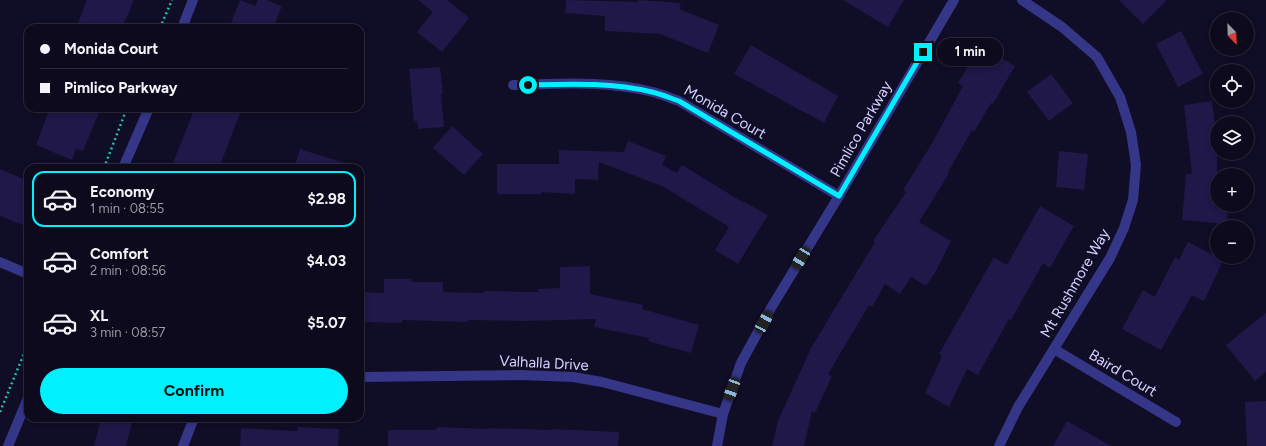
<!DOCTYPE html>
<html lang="en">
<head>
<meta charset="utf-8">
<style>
	:root { --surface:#0c0a1c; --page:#1a1829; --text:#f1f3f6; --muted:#9a9aa3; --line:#2c2b3b; --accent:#00f0fd }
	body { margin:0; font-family:Figtree,sans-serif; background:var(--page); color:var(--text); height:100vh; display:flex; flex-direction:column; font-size:15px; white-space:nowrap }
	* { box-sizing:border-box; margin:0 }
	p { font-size:13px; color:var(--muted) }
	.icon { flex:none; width:22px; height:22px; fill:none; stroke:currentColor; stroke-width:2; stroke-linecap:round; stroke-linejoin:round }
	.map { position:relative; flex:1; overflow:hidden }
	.panel { position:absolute; left:24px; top:164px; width:340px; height:258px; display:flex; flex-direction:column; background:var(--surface); border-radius:12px; box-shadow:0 2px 6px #0003,0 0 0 1px var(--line) }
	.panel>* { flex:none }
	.guide { position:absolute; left:24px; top:24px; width:340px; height:88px; border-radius:12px; box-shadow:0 2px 6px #0003,0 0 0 1px var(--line); display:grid; align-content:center; height:88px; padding:0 16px; background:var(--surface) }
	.needle { width:26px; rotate:157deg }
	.buttons { position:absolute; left:1210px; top:12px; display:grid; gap:8px }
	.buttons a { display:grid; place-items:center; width:44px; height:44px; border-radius:50%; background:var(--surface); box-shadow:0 2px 6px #0003,0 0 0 1px var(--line); font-size:20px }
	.end { position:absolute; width:18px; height:18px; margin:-9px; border:5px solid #00f0fd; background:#111; box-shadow:0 0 0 2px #111 }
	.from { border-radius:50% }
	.bubble { position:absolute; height:28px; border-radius:14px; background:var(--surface); box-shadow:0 2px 6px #0003,0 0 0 1px var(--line); font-size:13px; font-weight:700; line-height:28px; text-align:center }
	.car { position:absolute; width:12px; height:24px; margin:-12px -6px; border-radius:5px; box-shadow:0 0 3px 1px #0007; background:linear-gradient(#222 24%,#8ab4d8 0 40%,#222 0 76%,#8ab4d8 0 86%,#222 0) }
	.guide b { display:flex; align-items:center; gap:14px; height:38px; font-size:15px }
	.guide b+b { border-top:1px solid var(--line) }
	.guide i { width:10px; height:10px; background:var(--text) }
	ul { padding:7px 0 0; list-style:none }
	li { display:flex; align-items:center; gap:12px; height:56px; margin:0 8px 6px; padding:0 8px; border:2px solid transparent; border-radius:12px }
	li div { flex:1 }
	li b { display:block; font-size:15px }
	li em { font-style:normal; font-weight:700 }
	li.active { border-color:var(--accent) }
	li>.icon { width:36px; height:36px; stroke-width:1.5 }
	.primary-button { display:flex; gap:8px; margin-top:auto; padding:8px 16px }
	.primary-button a { flex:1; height:46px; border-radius:24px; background:var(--accent); color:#111; font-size:16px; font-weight:700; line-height:46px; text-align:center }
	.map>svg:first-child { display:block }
</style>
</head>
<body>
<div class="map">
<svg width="1266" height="446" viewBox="0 0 1266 446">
	<rect width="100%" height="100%" fill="#100d26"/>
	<g fill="#1f1848">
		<polygon points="87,0 134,0 122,28 76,28"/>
		<polygon points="240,0 255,6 258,0 267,0 282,6 273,28 229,28"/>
		<polygon points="418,0 447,0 469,18 442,52 417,32 433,12"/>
		<polygon points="566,0 638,2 639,0 681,3 679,9 719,25 708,53 660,34 605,31 605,16 565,13"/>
		<polygon points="843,0 904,0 888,27"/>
		<polygon points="1119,0 1167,0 1143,24"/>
		<polygon points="1181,31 1203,74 1178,87 1156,44"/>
		<polygon points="751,45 838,96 824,123 734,74"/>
		<polygon points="980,46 1015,66 993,104 991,103 974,132 972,130 948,172 949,173 919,222 951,241 936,271 926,286 911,277 900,294 885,284 872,307 869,305 828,374 832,376 815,413 812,411 804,446 772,446 778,421 811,348 875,242 873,241 906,192 903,190 931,145 963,86 958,83"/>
		<polygon points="440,67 443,93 441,93 444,127 418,129 417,121 414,121 409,69"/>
		<polygon points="1051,74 1073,103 1049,121 1027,92"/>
		<polygon points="1212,101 1217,140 1217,205 1228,205 1227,224 1182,220 1186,174 1192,174 1184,105"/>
		<polygon points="50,108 101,108 83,151 76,149 72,160 36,145"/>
		<polygon points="195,108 242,108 219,168 171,168"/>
		<polygon points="452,126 483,154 464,175 433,148"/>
		<polygon points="628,141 666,156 662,165 677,173 682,165 744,203 744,202 768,215 738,264 715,250 729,227 664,187 599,162 598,180 575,179 575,194 541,192 541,194 497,194 497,164 559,164 559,150 624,152"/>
		<polygon points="300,149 348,164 348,168 294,168"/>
		<polygon points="1059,151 1088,154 1084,190 1056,187"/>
		<polygon points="0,169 28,181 28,227 0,216"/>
		<polygon points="1040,206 1074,226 1050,268 1043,263 1011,320 1009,319 978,375 967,369 949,407 925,393 942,356 939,354 994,257 1007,265"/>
		<polygon points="1188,242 1221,259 1221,265 1204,301 1192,295 1161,350 1122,329 1143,290 1155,297 1175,257 1179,260"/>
		<polygon points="590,266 590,294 643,305 642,309 699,325 691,353 648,341 649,338 594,327 596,319 526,321 468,320 468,322 402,320 402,323 362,322 362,292 384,293 384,279 411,279 412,282 443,282 443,292 484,293 484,291 538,292 538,289 560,288 560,267"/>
		<polygon points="1266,313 1266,372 1255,381 1226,345"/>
		<polygon points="1266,401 1266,446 1247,446 1245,402"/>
		<polygon points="101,418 133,418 126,446 94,446"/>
		<polygon points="1067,421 1111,446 1053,446"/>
		<polygon points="298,427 339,429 338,446 240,446 241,428 297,431"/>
		<polygon points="437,427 489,429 489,428 552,430 552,429 619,432 618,446 388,446 388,430 436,430"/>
	</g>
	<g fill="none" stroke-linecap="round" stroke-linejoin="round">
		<g stroke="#26bfae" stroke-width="2.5" stroke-dasharray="2 3" stroke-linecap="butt">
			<polyline points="160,28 172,0"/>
			<polyline points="104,168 127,108"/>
			<polyline points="0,412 28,344"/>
		</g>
		<g stroke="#353688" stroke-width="10">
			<polyline points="182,28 193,0"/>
			<path d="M513 85C559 84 607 80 653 92 661 94 670 98 679 101L839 196"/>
			<polyline points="123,168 149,108"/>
			<polyline points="0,262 28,274"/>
			<polyline points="1054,349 1176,422"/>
			<polyline points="360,377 521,375 573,377 602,382 723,414"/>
			<polyline points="8,446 28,398"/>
			<polyline points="183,446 194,418"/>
			<polyline points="717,446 723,414 741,363 771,308 839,196 954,0"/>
			<polyline points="999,446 1018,407 1110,258 1124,228 1133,200 1136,165 1131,132 1120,97 1097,57 1062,27 1022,0"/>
		</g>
	</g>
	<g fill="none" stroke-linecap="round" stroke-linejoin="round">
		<path stroke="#00f0fd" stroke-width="5" d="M528 85C569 84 611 82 652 92 661 94 670 98 679 101L839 196 923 52"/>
	</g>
	<g text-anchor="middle" stroke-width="4" stroke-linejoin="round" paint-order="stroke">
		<g font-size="15" fill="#d5d2ff" stroke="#100d26">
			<text transform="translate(725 112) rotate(30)" y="5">Monida Court</text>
			<text transform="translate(861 129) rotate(-60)" y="5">Pimlico Parkway</text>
			<text transform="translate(1075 283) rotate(-60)" y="5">Mt Rushmore Way</text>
			<text transform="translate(544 363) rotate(3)" y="5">Valhalla Drive</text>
			<text transform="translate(1123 373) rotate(31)" y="5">Baird Court</text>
		</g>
	</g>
</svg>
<div class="buttons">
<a><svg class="needle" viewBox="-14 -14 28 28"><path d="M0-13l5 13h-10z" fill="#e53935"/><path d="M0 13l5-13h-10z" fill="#9a9aa3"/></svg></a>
<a><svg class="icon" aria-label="locate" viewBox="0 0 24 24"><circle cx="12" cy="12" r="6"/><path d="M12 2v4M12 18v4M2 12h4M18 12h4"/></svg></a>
<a><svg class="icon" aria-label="layers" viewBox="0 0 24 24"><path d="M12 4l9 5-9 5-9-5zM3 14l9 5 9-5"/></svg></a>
<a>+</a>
<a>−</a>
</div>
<i class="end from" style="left:528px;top:85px"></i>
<i class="end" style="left:923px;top:52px"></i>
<div class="bubble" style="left:937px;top:38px;width:66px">1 min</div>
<i class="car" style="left:801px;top:258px;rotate:211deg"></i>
<i class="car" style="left:764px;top:322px;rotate:29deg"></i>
<i class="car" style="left:732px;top:389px;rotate:200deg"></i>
<div class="guide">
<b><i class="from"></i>Monida Court</b>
<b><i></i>Pimlico Parkway</b>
</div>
<section class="panel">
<ul>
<li class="active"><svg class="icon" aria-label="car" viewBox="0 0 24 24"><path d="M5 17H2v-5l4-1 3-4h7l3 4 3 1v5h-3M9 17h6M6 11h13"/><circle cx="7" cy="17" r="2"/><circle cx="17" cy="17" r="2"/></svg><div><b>Economy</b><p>1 min · 08:55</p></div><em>$2.98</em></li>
<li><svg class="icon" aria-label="car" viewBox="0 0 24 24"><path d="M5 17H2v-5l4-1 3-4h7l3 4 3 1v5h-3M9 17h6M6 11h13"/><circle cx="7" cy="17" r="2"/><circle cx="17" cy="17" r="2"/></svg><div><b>Comfort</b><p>2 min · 08:56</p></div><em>$4.03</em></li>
<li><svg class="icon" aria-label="car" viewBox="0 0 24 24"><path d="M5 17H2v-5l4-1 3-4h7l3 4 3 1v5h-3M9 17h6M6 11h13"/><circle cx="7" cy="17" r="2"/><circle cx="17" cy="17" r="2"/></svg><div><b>XL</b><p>3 min · 08:57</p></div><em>$5.07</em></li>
</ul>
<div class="primary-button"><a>Confirm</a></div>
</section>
</div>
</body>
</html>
